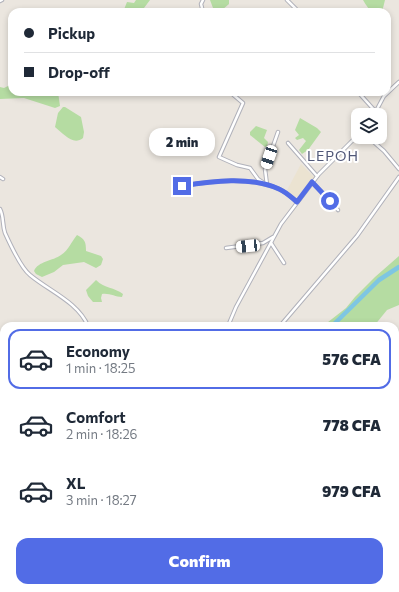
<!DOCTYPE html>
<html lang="en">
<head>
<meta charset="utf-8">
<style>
	:root { --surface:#fff; --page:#f6f6f7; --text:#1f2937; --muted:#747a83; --line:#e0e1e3; --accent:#526ce6 }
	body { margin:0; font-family:Commissioner,sans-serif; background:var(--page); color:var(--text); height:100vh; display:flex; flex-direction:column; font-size:15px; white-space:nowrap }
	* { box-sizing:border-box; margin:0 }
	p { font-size:13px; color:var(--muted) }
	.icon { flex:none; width:22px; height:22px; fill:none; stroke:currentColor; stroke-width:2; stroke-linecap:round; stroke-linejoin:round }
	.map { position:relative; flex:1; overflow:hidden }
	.details { position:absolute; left:0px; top:322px; width:399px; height:270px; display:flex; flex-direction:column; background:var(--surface); border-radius:12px 12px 0 0; box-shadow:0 2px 6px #0003 }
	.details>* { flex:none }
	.guide { position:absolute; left:8px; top:8px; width:383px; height:88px; border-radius:12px; box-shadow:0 2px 6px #0003; display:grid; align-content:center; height:88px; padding:0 16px; background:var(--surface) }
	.fabs { position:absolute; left:351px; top:108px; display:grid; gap:8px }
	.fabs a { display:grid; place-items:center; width:36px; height:36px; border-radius:8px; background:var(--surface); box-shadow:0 2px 6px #0003; font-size:20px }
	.end { position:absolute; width:18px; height:18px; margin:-9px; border:5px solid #526ce6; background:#fff; box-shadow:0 0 0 2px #fff }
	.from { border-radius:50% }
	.bubble { position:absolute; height:28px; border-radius:12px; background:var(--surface); box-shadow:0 2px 6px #0003; font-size:13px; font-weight:800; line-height:28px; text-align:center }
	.car { position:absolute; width:12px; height:24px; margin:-12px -6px; border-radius:5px; box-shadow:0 0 3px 1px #0007; background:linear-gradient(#fff 24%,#345 0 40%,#fff 0 76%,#345 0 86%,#fff 0) }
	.guide b { display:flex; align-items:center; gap:14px; height:38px; font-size:15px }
	.guide b+b { border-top:1px solid var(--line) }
	.guide i { width:10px; height:10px; background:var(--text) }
	ul { padding:7px 0 0; list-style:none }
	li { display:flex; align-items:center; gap:12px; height:60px; margin:0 8px 6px; padding:0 8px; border:2px solid transparent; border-radius:12px }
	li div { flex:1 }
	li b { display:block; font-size:15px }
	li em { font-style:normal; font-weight:800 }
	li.current { border-color:var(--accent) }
	li>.icon { width:36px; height:36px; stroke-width:1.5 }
	.action { display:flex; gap:8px; margin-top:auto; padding:8px 16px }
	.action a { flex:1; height:46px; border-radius:12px; background:var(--accent); color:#fff; font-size:16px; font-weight:800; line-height:46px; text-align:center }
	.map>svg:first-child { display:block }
</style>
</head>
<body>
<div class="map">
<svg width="399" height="592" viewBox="0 0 399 592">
	<rect width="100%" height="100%" fill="#ebe6df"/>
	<polygon fill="#ebe3d1" points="301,164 315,178 300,200 286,192"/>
	<g fill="#b5dca2">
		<polygon points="136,0 150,0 141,12 123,12 127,2 134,3"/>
		<polygon points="210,0 229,0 229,4 222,10 213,8"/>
		<path d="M363 0H385L382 12C370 12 369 10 363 0Z"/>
		<polygon points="12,84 12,92 58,92 60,106 55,108 24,98 0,99 0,87 4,88"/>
		<path d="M63 107H65L81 117 84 132 83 138C73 146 64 134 55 127L58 113Z"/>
		<polygon points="300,118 317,128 321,132 308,150 302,154 299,150 306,141 303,138 297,140 295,138 299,135 295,130"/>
		<polygon points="256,126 267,130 264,138 268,142 267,146 265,147 250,135 250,132"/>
		<path d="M77 235C85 239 86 242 86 251L101 256 103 259 101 265 96 268 84 262 63 265 54 272 42 277 36 274 34 271C38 261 53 261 61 255 69 250 71 242 77 235Z"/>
		<polygon points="399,256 399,305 387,310 374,326 323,326 346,308 355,297 375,277"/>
		<path d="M96 280C105 289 114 287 123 294L122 297C115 297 110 293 102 294L101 298 102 302H93L88 296 86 290Z"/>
		<polygon points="0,359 4,360 4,588 88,588 89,592 0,592"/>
	</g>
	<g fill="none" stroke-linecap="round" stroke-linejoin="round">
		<polyline stroke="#7ec6e2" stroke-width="1" points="0,414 4,420"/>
		<g stroke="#7ec6e2" stroke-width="4.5">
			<polyline points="332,326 379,280 399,267"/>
			<polyline points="197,592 197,588"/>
		</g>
		<defs>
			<g id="minor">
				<polyline points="203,0 201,4 203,12"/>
				<polyline points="287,0 299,12"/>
				<polyline points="0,1 2,0"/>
				<polyline points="230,92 243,103 219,157 237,165 250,168 258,179 267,185 265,169 278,132"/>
				<polyline points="358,92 376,112"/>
				<polyline points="374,115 384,96 399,82"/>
				<polyline points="368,137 384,151 399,169"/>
				<polyline points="288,143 317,176"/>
				<polyline points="0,177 3,179"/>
				<polyline points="312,182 338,210"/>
				<path d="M182 186C212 181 250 176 279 189 286 192 291 197 297 202"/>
				<path d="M0 209C4 217 2 224 5 233 10 244 21 268 30 275 49 291 78 302 88 326"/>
				<polyline points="271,243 284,263"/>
				<polyline points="226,248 263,243 273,237"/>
				<polyline points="228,326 236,307 281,224 319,174 358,135"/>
				<polyline points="280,326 357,236 399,177"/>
				<polyline points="395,351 399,348"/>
				<polyline points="398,418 399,417"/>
				<polyline points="395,472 399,467"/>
				<polyline points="237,588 237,592"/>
				<polyline points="61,592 61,588"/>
				<polyline points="114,592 116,588"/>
				<polyline points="282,592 284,588"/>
				<polyline points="395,592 399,590"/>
			</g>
		</defs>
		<use href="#minor" stroke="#b0b1ba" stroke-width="4.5"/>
		<use href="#minor" stroke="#fff" stroke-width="2.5"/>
	</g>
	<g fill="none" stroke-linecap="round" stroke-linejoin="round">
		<path stroke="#526ce6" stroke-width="5" d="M182 186C212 181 251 176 279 189 286 192 291 197 297 202L312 182 330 201"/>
	</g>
	<g text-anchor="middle" stroke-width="4" stroke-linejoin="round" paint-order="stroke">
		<g font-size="14" letter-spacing="1" fill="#505777" stroke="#fff">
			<text x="333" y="161">LEPOH</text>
		</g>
	</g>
</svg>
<div class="fabs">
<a><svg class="icon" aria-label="layers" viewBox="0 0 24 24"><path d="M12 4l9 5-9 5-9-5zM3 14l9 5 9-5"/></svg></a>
</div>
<i class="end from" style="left:330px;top:201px"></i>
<i class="end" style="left:182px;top:186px"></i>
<div class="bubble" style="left:149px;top:128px;width:66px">2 min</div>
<i class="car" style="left:269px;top:157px;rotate:199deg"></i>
<i class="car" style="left:248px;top:246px;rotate:264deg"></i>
<div class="guide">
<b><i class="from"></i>Pickup</b>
<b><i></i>Drop-off</b>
</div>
<section class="details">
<ul>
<li class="current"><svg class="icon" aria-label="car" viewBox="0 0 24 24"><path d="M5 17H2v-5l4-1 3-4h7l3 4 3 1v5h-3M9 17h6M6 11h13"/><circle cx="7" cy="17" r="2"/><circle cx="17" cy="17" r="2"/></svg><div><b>Economy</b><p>1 min · 18:25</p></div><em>576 CFA</em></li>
<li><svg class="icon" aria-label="car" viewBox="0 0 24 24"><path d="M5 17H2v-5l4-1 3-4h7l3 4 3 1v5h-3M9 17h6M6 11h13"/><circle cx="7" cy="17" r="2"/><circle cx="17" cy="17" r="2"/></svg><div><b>Comfort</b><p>2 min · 18:26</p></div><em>778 CFA</em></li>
<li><svg class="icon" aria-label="car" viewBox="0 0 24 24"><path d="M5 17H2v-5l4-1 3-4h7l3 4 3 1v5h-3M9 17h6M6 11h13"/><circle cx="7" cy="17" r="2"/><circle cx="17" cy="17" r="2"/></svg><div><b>XL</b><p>3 min · 18:27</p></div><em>979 CFA</em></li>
</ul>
<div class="action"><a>Confirm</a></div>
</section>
</div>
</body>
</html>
